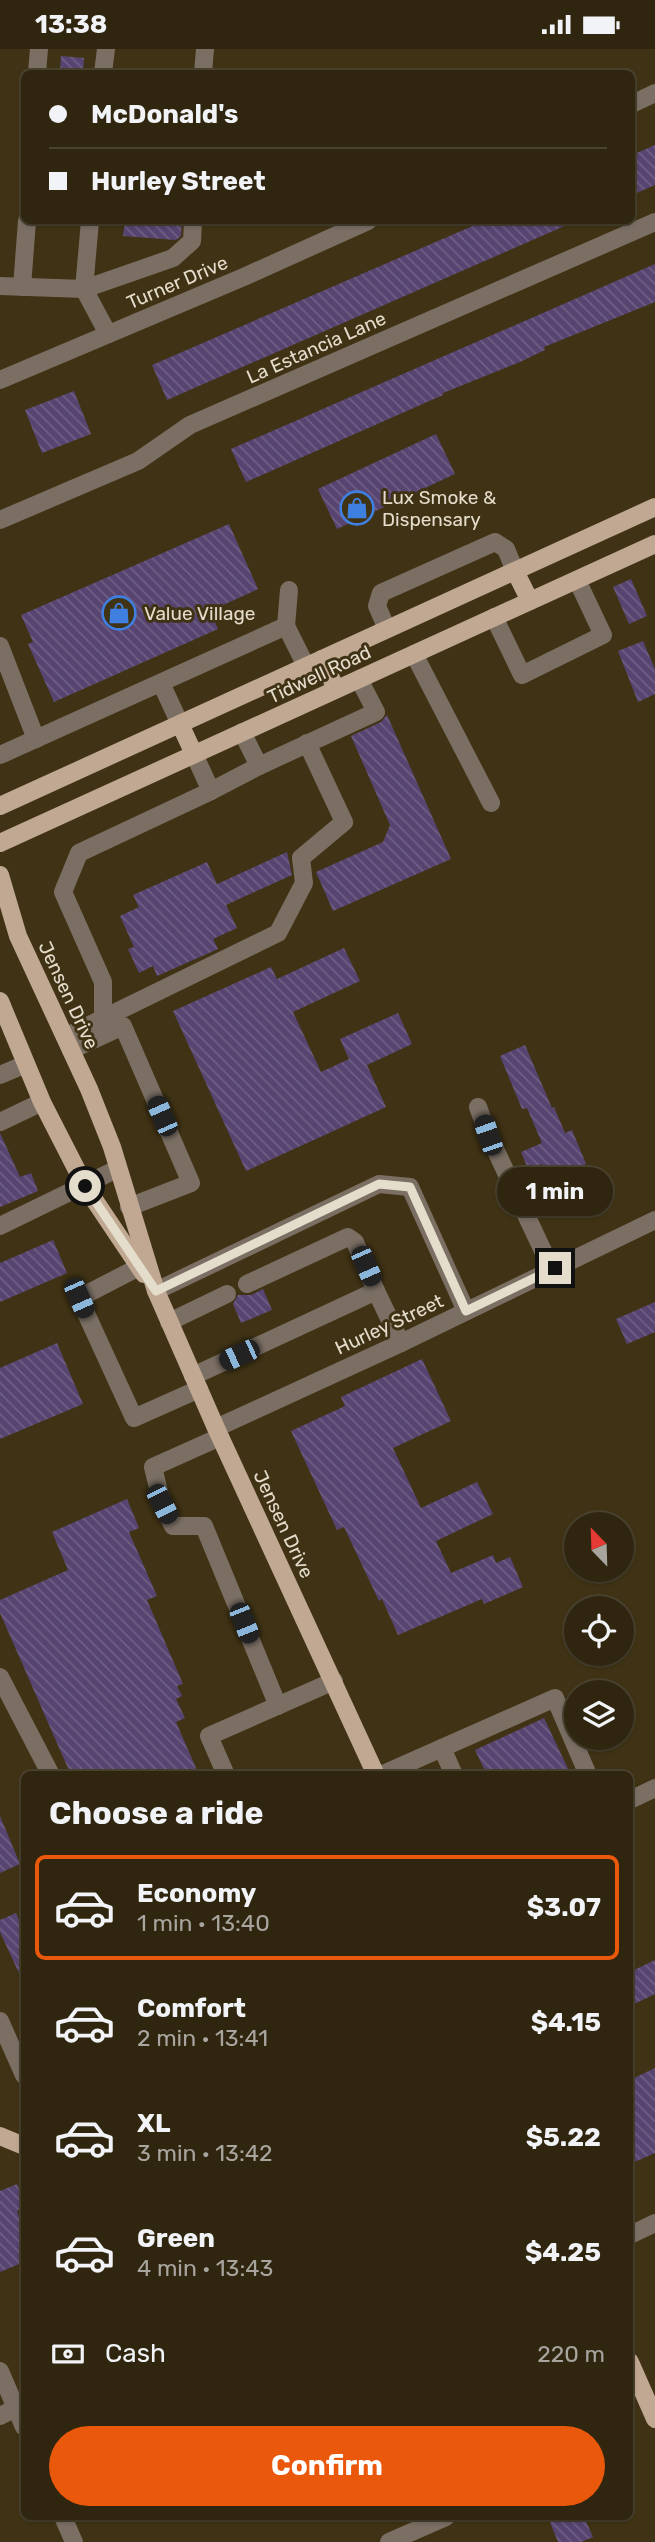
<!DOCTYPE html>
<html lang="en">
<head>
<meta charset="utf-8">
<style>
	:root { --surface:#302610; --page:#3c321e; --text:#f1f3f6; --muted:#a8a59f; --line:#4b4330; --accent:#ea580c }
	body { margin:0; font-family:Rubik,sans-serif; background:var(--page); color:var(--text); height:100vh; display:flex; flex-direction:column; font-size:26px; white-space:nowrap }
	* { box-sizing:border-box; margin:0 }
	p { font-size:23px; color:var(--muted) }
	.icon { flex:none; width:38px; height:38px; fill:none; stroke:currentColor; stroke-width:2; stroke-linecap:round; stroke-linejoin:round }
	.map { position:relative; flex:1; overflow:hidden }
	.drawer { position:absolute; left:21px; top:1722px; width:612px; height:749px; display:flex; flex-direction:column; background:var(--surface); border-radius:10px; box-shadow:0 2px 5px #0004,0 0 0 2px var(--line) }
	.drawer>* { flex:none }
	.guide { position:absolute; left:21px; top:21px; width:614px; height:154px; border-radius:10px; box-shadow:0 2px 5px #0004,0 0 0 2px var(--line); display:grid; align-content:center; height:154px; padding:0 28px; background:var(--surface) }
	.needle { width:46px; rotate:337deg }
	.fabs { position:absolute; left:564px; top:1463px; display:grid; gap:14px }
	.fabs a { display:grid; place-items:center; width:70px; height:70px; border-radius:50%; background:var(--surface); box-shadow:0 2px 5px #0004,0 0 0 2px var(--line); font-size:35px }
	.end { position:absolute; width:32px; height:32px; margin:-16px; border:9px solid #e5ddcc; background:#111; box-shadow:0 0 0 4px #111 }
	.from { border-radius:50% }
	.bubble { position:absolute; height:49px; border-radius:24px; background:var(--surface); box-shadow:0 2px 5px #0004,0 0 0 2px var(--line); font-size:23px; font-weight:700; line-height:49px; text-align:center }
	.car { position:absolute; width:21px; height:42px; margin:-21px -10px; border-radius:9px; box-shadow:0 0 5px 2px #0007; background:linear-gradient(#222 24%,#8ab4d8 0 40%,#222 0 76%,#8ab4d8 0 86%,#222 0) }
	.guide b { display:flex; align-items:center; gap:24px; height:66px; font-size:26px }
	.guide b+b { border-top:2px solid var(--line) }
	.guide i { width:18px; height:18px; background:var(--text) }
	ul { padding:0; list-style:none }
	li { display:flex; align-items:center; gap:21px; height:105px; margin:0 14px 10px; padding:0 14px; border:4px solid transparent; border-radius:10px }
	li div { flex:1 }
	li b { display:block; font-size:26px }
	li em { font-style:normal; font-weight:700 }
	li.selected { border-color:var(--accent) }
	li>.icon { width:63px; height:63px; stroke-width:1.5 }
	h2 { padding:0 28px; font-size:32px; line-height:84px }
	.pay { display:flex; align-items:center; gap:18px; height:77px; padding:0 28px; font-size:26px }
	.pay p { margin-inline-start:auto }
	.action { display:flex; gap:14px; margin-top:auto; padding:14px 28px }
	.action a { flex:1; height:80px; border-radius:42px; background:var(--accent); color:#fff; font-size:28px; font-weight:700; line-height:80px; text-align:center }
	.status { display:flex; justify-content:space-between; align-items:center; height:49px; padding:0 35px; background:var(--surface); direction:ltr }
	.status svg { height:19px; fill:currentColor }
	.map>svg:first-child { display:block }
</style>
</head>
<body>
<div class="status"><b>13:38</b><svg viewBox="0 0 49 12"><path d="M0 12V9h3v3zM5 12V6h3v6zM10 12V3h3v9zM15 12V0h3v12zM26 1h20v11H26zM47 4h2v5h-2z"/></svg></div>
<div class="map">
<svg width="655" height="2493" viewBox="0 0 655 2493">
	<defs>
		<pattern id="building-back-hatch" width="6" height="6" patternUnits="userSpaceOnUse" patternTransform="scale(1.75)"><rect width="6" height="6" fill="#574471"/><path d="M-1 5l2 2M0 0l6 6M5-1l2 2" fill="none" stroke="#6f5f84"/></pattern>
	</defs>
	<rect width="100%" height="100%" fill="#403315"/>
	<g fill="url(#building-back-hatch)">
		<polygon points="61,7 84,9 83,24 60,24"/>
		<polygon points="655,96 655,136 632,146 632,106"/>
		<polygon points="125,172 182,172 181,187 176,191 123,187"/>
		<polygon points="484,172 576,172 167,351 152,316"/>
		<polygon points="655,215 655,253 544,298 545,301 520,313 443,344 443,346 246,433 231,400"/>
		<polygon points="74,342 91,385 42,404 25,361"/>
		<polygon points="436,385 455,425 337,480 318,440"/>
		<polygon points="229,475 258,540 210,562 218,580 54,653 28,595 33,593 21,566"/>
		<polygon points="631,530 647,567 629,575 613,538"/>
		<polygon points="643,592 655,620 655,645 638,653 618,602"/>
		<polygon points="387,666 451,810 333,862 316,823 383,793 390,776 351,687 381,673"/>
		<polygon points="287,803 292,826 226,856 237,879 213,890 218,900 157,927 153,917 139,924 128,900 134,898 120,867 139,858 133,846 207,813 217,835"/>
		<polygon points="344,899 360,932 293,963 321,1023 349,1010 340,990 398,964 412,995 367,1016 386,1058 246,1122 173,962 271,918 277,930"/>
		<polygon points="525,996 552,1059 554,1058 565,1084 572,1081 586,1115 548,1131 542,1115 528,1120 521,1103 542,1094 527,1059 522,1060 500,1007"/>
		<polygon points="0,1084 20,1128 31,1124 38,1142 0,1158"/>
		<polygon points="53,1191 67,1224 0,1253 0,1214"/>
		<polygon points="263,1240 272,1261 241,1274 233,1255 238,1246 251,1246"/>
		<polygon points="655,1253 655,1283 627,1295 616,1270"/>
		<polygon points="57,1294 83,1355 0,1390 0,1319"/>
		<polygon points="422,1310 451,1372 393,1399 421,1459 477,1433 493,1465 436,1492 451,1524 493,1506 496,1514 510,1508 523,1538 484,1555 482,1550 398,1586 382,1550 379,1552 344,1478 337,1481 291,1382 345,1357 341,1348"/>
		<polygon points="127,1450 139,1479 129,1483 157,1547 147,1551 183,1635 177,1637 182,1647 176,1650 185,1669 176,1673 199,1726 71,1726 0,1564 0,1551 68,1521 52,1483"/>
		<polygon points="544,1669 571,1726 487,1726 475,1701"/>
		<polygon points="0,1767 20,1815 0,1824"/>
		<polygon points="16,1864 24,1883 24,1935 0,1883 0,1871"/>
		<polygon points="655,1911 655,1945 630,1957 630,1923"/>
		<polygon points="655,2019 655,2104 630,2115 630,2031"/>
		<polygon points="17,2135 24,2153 24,2158 17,2162 24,2179 24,2213 0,2223 0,2142"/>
		<polygon points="548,2468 584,2468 593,2488 581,2493 558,2493"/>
	</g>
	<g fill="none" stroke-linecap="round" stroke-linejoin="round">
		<g stroke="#7b6f64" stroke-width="18">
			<polyline points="37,24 39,0"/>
			<polyline points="103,24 106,0"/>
			<polyline points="203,24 205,0"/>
			<polyline points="632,55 655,44"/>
			<polyline points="90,172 84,240 108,285"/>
			<polyline points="0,237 84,240 173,209 192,192 193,172"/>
			<polyline points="22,238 27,172"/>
			<polyline points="0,331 246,227 368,172"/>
			<polyline points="0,471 138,412 190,376 655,173"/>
			<polyline points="494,568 522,626 603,586 577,531"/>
			<polyline points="286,577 289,541"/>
			<polyline points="387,580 377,557 381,544 495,493 506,500 515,522"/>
			<polyline points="0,597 36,690"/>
			<polyline points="414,605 491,754"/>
			<polyline points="161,634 180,675"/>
			<polyline points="242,683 259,717 376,663 359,630"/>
			<polyline points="194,705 211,742 259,717"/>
			<polyline points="0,706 286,577 306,617"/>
			<polyline points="103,970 103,933 63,843 79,804 211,742"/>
			<polyline points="65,988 278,884 304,834 301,809 344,773 307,694"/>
			<polyline points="71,1001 123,977 191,1134 129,1158"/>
			<polyline points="0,1026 26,1015"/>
			<polyline points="478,1058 488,1085 552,1221"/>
			<polyline points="0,1073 42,1053"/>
			<polyline points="0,1177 117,1120"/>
			<polyline points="139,1218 79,1249 134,1369 199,1340"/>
			<polyline points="247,1235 348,1188 355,1193 376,1242"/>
			<polyline points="156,1242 379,1135 410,1138 466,1262"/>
			<polyline points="169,1273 227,1245"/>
			<polyline points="193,1327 376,1242 401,1294"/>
			<polyline points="216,1379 401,1294 655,1171"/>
			<polyline points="220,1388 153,1418 162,1455 173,1477 204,1477 278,1657"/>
			<polyline points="0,1628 51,1726"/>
			<polyline points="442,1699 454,1726"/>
			<polyline points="226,1726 209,1687 334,1632"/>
			<polyline points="381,1726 555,1649 588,1726"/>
			<polyline points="630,1751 655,1739"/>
			<polyline points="0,1972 24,2026"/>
			<polyline points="630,2186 655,2174"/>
			<polyline points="0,2322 24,2378"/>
			<polyline points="0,2367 16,2359"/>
			<polyline points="63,2468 74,2493"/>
			<polyline points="389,2493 446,2468"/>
		</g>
		<g stroke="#c0a892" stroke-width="18">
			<polyline points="515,522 530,552"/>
			<polyline points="322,610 336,640"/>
			<polyline points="180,675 194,705"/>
			<polyline points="0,757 655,458"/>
			<polyline points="0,794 655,495"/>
			<polyline points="0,826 18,887 89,1040 112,1098 156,1242 216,1379 376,1726"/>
			<polyline points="0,952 42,1053 85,1137 144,1225"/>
			<polyline points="0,2087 24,2097"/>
			<polyline points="630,2313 655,2370"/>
		</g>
	</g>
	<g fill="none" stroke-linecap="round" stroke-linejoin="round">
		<polyline stroke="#e5ddcc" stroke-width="9" points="85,1137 156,1242 379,1135 410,1138 466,1262 555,1219"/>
	</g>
	<defs>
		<symbol id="shop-ring" viewBox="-11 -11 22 22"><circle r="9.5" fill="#403315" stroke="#3f7fe0" stroke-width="1.5"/><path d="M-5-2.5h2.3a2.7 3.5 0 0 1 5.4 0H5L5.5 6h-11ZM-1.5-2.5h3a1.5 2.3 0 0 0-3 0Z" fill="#3f7fe0"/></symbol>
	</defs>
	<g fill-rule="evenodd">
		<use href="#shop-ring" x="338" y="440" width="38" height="38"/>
		<use href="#shop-ring" x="100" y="545" width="38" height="38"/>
	</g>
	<g text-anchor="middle" stroke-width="6" stroke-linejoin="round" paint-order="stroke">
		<g font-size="19" fill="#e5ddcc" stroke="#403315">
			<text transform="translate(177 233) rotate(-23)" y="7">Turner Drive</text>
			<text transform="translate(316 298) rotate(-24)" y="7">La Estancia Lane</text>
			<text transform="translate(319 625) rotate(-25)" y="7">Tidwell Road</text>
			<text transform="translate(69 946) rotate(65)" y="7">Jensen Drive</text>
			<text transform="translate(389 1275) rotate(-25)" y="7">Hurley Street</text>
			<text transform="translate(284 1475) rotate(65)" y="7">Jensen Drive</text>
		</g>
		<g font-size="19" fill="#e5ddcc" stroke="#403315" text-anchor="start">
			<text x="382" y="455">Lux Smoke &amp;<tspan x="382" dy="22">Dispensary</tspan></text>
			<text x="144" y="571">Value Village</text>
		</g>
	</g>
</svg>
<div class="fabs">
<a><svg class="needle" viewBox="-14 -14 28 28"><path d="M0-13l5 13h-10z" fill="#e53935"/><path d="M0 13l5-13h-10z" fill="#a8a59f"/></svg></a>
<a><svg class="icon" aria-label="locate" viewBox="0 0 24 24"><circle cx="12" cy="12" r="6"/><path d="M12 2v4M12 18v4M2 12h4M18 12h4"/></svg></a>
<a><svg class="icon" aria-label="layers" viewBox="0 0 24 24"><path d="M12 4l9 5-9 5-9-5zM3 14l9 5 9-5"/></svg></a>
</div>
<i class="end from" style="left:85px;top:1137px"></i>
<i class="end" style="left:555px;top:1219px"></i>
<div class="bubble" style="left:497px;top:1118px;width:116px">1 min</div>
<i class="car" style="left:162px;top:1067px;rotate:336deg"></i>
<i class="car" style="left:488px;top:1086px;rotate:341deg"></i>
<i class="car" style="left:366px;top:1217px;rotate:156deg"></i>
<i class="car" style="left:79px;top:1249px;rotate:156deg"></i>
<i class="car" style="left:239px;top:1306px;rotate:245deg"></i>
<i class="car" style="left:162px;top:1455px;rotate:153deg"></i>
<i class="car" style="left:244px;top:1574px;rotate:158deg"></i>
<div class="guide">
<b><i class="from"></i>McDonald's</b>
<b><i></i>Hurley Street</b>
</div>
<section class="drawer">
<h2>Choose a ride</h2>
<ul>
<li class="selected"><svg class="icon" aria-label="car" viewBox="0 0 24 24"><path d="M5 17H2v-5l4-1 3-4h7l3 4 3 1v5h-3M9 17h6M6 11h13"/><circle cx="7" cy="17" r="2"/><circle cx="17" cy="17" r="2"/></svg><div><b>Economy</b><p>1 min · 13:40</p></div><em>$3.07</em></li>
<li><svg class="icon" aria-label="car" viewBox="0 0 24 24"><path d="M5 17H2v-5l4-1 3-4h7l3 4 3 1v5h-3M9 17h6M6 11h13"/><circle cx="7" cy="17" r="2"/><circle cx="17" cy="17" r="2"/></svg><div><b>Comfort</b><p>2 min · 13:41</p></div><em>$4.15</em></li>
<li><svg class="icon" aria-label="car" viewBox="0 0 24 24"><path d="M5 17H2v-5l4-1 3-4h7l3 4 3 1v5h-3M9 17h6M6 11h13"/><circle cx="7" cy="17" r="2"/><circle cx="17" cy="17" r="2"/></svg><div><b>XL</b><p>3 min · 13:42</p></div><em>$5.22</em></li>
<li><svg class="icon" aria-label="car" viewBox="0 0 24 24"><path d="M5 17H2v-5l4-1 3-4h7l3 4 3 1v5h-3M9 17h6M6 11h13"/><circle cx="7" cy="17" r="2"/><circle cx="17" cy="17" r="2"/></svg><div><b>Green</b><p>4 min · 13:43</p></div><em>$4.25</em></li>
</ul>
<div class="pay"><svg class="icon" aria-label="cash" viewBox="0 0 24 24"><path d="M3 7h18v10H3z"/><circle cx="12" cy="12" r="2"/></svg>Cash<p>220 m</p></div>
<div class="action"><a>Confirm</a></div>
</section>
</div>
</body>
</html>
